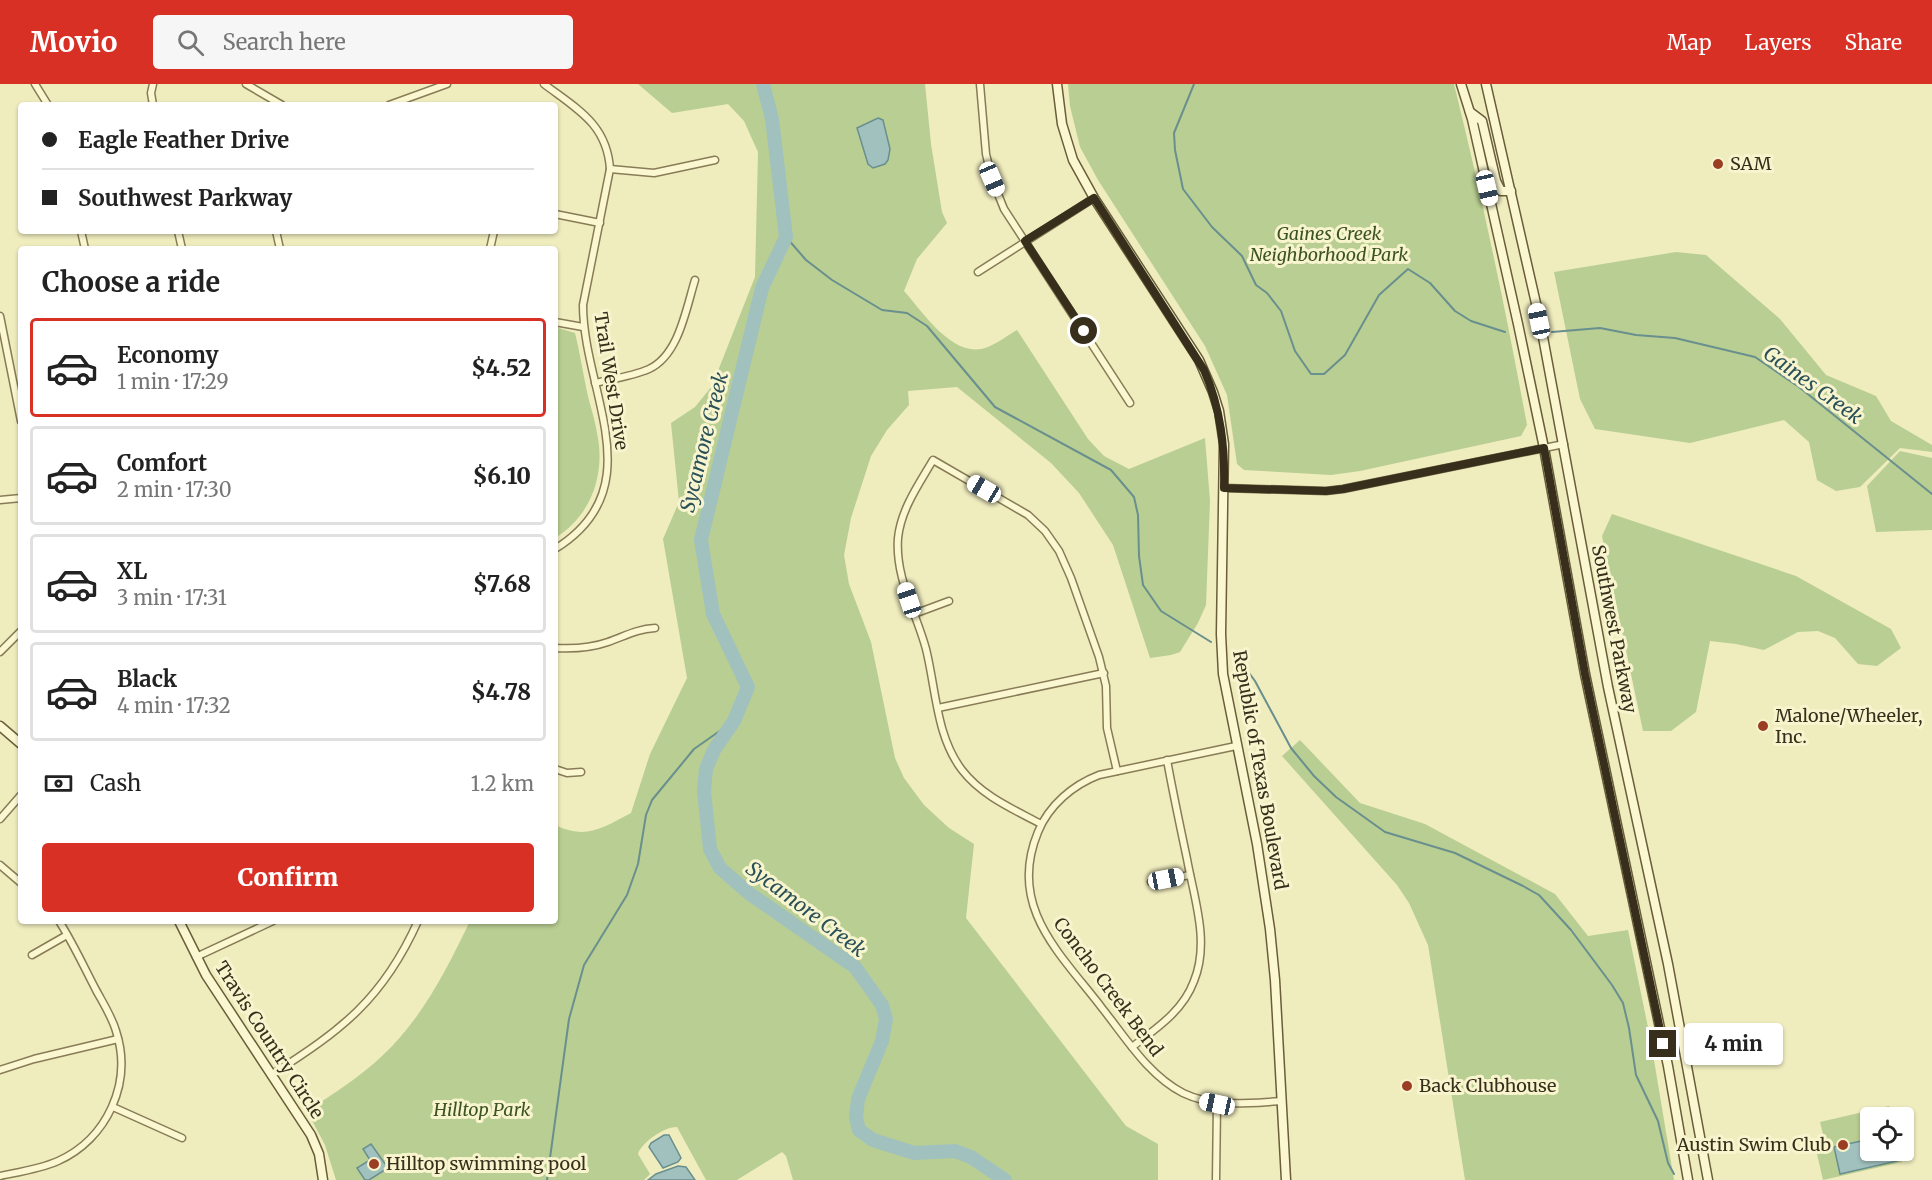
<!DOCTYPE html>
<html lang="en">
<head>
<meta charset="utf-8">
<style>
	:root { --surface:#fff; --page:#f6f6f6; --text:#222; --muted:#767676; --line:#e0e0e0; --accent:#d93025 }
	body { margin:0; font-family:Merriweather,serif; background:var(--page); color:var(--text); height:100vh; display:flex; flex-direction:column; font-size:22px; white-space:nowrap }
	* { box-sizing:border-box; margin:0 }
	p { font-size:20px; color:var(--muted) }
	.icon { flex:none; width:33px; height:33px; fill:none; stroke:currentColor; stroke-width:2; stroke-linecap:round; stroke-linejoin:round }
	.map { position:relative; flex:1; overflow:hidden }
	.drawer { position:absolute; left:18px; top:162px; width:540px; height:678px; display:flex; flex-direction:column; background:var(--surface); border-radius:6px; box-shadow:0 2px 4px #0004 }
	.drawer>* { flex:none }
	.banner { position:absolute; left:18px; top:18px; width:540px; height:132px; border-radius:6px; box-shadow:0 2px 4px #0004; display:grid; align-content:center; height:132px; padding:0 24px; background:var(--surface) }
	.controls { position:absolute; left:1860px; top:1023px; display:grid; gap:12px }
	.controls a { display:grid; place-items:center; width:54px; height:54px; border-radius:6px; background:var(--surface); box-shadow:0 2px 4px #0004; font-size:30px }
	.end { position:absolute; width:27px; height:27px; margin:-14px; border:8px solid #372f1b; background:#fff; box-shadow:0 0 0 3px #fff }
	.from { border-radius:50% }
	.bubble { position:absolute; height:42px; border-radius:6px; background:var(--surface); box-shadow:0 2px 4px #0004; font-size:20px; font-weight:800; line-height:42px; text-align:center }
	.car { position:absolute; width:18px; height:36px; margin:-18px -9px; border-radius:8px; box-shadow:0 0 4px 2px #0007; background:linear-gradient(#fff 24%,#345 0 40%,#fff 0 76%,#345 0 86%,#fff 0) }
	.banner b { display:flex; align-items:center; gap:21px; height:57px; font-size:22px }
	.banner b+b { border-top:2px solid var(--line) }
	.banner i { width:15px; height:15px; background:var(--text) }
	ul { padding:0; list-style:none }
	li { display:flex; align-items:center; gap:18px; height:99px; margin:0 12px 9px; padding:0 12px; border:3px solid var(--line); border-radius:6px }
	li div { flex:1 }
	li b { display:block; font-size:22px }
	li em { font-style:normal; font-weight:800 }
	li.active { border-color:var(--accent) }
	li>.icon { width:54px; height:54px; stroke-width:1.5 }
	h2 { padding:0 24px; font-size:27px; line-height:72px }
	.pay { display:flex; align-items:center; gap:15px; height:66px; padding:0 24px; font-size:22px }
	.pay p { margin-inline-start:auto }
	.primary-button { display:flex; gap:12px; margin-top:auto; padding:12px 24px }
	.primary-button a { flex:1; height:69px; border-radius:6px; background:var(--accent); color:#fff; font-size:24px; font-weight:800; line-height:69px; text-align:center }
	header { display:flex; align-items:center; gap:36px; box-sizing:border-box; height:84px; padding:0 30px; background:var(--accent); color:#fff }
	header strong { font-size:28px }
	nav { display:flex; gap:33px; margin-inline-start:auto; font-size:21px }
	.search { width:420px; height:54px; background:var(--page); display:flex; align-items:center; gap:15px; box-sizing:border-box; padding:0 21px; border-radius:6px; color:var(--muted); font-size:22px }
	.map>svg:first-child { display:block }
</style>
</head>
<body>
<header>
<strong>Movio</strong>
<div class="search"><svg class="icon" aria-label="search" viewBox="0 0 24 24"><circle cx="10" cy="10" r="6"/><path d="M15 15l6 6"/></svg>Search here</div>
<nav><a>Map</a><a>Layers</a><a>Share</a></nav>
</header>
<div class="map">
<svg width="1932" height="1096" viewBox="0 0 1932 1096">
	<rect width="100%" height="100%" fill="#efecbe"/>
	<g fill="#b9ce92">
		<path d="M638 0H925L931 60 942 128 947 139 917 175 904 207C923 228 954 277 988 263 998 259 1008 251 1017 246L1088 355 1104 372 1129 385 1205 354 1210 417 1206 521 1198 539 1180 568 1171 571 1150 574 1113 461 1079 409 1051 379 957 303 908 307 909 321 887 346 871 372 851 434 844 471 849 500 871 558 895 674 904 694 924 721 949 744 974 760 966 834 1126 1042 1158 1060V1096H793L786 1072 782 1068 737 1096H706L677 1043C665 1042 641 1059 638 1070L650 1090 644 1096H336L325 1061 307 1027C333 1010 360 993 382 972 422 935 447 885 470 837H555V741C587 756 602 744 631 729L650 670 687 594 663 455 679 418 671 339 695 323 712 302 755 193 758 68 744 37 728 20 672 29Z"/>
		<path d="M1068 0H1454C1482 113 1506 227 1527 341L1521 352 1360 387 1331 391 1244 386 1237 380 1227 311 1205 262 1098 96 1080 63 1070 22Z"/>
		<polygon points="1676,168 1706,171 1780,235 1826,291 1876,312 1891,337 1932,361 1932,368 1900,364 1860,403 1836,407 1817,396 1809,358 1784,336 1690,359 1595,345 1580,315 1554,188"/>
		<path d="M555 243 575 249C580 269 583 289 587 308 590 322 595 335 597 349 606 390 591 432 555 454Z"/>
		<polygon points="1900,367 1932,374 1932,446 1876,448 1867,402"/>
		<polygon points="1612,430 1796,492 1891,545 1901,564 1877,582 1858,580 1835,554 1818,547 1798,548 1764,566 1736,560 1710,557 1696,628 1671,647 1643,647 1602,452"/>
		<polygon points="1300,656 1360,719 1425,740 1555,810 1588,852 1628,846 1651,958 1674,1096 1465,1096 1428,861 1409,819 1397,801 1282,672"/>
		<polygon points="1889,1022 1892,1033 1870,1034 1870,1066 1899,1067 1902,1078 1823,1096 1814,1057 1824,1054 1820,1038"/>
	</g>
	<g fill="#a1c1bf" stroke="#698f8e" stroke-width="1.5">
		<polygon points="878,34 883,36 890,65 888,76 885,80 873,84 868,80 857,44"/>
		<polygon points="664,1051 669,1051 681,1074 678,1078 663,1084 649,1063 651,1059"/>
		<polygon points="1870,1055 1870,1066 1895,1067 1897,1077 1840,1090 1834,1063"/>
		<polygon points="371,1060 388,1084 369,1096 365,1096 357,1084 370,1076 363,1065"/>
		<polygon points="678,1082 686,1083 695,1096 648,1096 656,1090"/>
	</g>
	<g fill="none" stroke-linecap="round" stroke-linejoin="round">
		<g stroke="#698f8e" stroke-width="2">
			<polyline points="1194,0 1174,49 1175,66 1183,105 1212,143 1242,172 1256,201 1267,209 1281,227 1295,267 1311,290 1324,290 1345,271 1379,211 1408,185 1430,199 1455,227 1471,237 1505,248"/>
			<polyline points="786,153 806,176 832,196 882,226 907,229 927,242 995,323 1111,386 1134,413 1138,431 1139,472 1143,501 1161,527 1211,558"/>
			<polyline points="1552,248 1600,244 1636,251 1675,254 1755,273 1799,303 1932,410"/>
			<polyline points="1233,567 1255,597 1291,664 1314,692 1336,713 1385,748 1455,769 1523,802 1539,811 1571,846 1612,901 1623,919 1629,944 1636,991 1658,1037 1668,1079 1674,1090"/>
			<polyline points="547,1096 569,935 584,881 627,811 638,780 646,731 652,716 694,665 734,637"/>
		</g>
		<polyline stroke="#a1c1bf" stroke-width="14" points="763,0 772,35 786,153 762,204 701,456 713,530 748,603 734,637 714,666 706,685 704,707 710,765 720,784 750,810 855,883 882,921 886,935 882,957 858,1015 856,1033 859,1046 873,1056 914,1069 955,1067 971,1073 1005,1096"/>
		<defs>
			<g id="street">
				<polyline points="35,0 48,21"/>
				<polyline points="246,0 282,21"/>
				<path d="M544 0C577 25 607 40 610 85L583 221C583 308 654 404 555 465"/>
				<polyline points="980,0 986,70 992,95 1004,125 1130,319"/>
				<polyline points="153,21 151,9 153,0"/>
				<polyline points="389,21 447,0"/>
				<polyline points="610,85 654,89 715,76"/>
				<polyline points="555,130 600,139"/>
				<polyline points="81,147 85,165"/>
				<polyline points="178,147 182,165"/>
				<polyline points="276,147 280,165"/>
				<polyline points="490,165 494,147"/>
				<polyline points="978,188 1094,114"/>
				<polyline points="0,232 21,337"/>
				<polyline points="555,238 583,243"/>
				<path d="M595 299C613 295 633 292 649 285 679 271 686 225 695 196"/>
				<polyline points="1224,404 1326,407 1343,405 1564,360"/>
				<polyline points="0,416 21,414"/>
				<polyline points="914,530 949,517"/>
				<path d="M555 564C573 565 591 564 608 558 625 552 637 545 655 544"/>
				<polyline points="0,568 21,547"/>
				<polyline points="938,624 1104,589"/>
				<path d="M1236 662 1099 691C1073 701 1049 721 1038 748 1007 823 1060 869 1102 924 1126 954 1148 991 1183 1009 1214 1024 1248 1019 1282 1017"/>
				<polyline points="555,685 567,689 581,688"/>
				<polyline points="0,735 21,711"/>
				<path d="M1041 740C1013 725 982 712 962 686 936 652 936 605 926 565 916 528 895 494 898 454 901 425 919 400 933 376L1028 431 1045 447 1059 467 1071 494 1099 573 1106 602 1107 644 1117 687"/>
				<polyline points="0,781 21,799"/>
				<polyline points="1151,798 1190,791"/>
				<polyline points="32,871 67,851"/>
				<polyline points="196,873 273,837"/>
				<path d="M1132 963C1157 944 1183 927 1194 897 1210 858 1194 814 1187 775 1180 742 1173 709 1167 676"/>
				<polyline points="0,986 34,975 118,955"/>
				<path d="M271 991C342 946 383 915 418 837"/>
				<polyline points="113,1023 182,1054"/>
				<path d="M0 1092C19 1088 40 1085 58 1077 107 1055 133 999 116 947 112 933 103 919 96 906 84 883 73 859 59 837"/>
				<polyline points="1216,1096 1217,1020"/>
			</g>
			<g id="secondary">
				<polyline points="1057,0 1062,40 1073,76 1094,114 1199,276 1213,308 1219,327 1224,360 1221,550 1223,590 1257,760 1270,845 1275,896 1286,1096"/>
				<polyline points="1461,0 1472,35 1518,240 1544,364 1585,590 1668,982 1688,1096"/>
				<polyline points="1486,0 1540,237 1608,603 1668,880 1708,1096"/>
				<polyline points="1470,28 1482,37 1496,97 1501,107 1511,107"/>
				<polyline points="0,642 21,660"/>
				<polyline points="179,837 206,891 311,1051 319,1070 323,1096"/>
			</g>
		</defs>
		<use href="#street" stroke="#887c56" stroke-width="9"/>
		<use href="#secondary" stroke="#6a5d39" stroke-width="11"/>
		<use href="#street" stroke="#faf7d1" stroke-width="6"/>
		<use href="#secondary" stroke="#faf7d1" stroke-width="8"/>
	</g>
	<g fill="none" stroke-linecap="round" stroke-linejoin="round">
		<path stroke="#372f1b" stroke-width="8" d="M1084 247 1025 157 1094 114 1204 286C1221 325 1225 363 1224 404L1326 407 1343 405 1544 364 1585 590 1663 960"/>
	</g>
	<g fill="#9a3d23" stroke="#f7f4ce" stroke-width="2">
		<circle cx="1718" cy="80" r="6"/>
		<circle cx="1763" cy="642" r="6"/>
		<circle cx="1407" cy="1002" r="6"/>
		<circle cx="1843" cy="1061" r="6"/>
		<circle cx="374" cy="1080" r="6"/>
	</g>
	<g text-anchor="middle" stroke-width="6" stroke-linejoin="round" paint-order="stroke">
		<g font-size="18" fill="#372f1b" stroke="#f7f4ce" text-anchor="start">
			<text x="1730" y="86">SAM</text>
			<text x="1775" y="638">Malone/Wheeler,<tspan x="1775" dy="21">Inc.</tspan></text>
			<text x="1419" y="1008">Back Clubhouse</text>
			<text x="1831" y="1067" text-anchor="end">Austin Swim Club</text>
			<text x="386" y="1086">Hilltop swimming pool</text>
		</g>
		<g font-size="18" font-style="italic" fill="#3c5421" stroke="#f7f4ce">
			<text x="1329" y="156">Gaines Creek<tspan x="1329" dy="21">Neighborhood Park</tspan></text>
			<text x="482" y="1032">Hilltop Park</text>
		</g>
		<g font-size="18" fill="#372f1b" stroke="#f7f4ce">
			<text transform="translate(611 297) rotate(81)" y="6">Trail West Drive</text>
			<text transform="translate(1614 545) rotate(79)" y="6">Southwest Parkway</text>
			<text transform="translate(1260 686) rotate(80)" y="6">Republic of Texas Boulevard</text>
			<text transform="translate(1108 903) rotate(53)" y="6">Concho Creek Bend</text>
			<text transform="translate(269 956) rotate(57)" y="6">Travis Country Circle</text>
		</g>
		<g font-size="20" font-style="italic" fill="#2a5058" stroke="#f7f4ce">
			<text transform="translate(1813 301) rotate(36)" y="7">Gaines Creek</text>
			<text transform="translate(704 358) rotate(-76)" y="7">Sycamore Creek</text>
			<text transform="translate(806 825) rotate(37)" y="7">Sycamore Creek</text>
		</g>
	</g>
</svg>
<div class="controls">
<a><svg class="icon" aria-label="locate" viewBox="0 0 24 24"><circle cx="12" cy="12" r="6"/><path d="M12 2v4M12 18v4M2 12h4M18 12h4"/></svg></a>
</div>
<i class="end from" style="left:1084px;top:247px"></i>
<i class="end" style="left:1663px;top:960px"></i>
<div class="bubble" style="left:1684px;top:939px;width:99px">4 min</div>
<i class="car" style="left:992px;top:95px;rotate:157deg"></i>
<i class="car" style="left:1487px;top:104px;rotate:167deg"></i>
<i class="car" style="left:1539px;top:237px;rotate:348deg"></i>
<i class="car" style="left:984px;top:405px;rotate:300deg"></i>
<i class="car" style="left:909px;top:516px;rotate:342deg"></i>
<i class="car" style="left:1166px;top:795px;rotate:79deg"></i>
<i class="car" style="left:1217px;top:1020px;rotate:282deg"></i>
<div class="banner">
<b><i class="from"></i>Eagle Feather Drive</b>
<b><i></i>Southwest Parkway</b>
</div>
<section class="drawer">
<h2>Choose a ride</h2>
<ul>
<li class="active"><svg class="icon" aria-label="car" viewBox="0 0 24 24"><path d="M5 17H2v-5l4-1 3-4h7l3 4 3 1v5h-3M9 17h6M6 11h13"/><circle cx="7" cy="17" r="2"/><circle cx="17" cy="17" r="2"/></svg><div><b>Economy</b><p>1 min · 17:29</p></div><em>$4.52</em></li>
<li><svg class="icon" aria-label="car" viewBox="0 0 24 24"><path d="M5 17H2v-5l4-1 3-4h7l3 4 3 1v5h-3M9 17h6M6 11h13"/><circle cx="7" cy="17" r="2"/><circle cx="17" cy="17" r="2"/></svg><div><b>Comfort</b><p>2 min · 17:30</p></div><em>$6.10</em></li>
<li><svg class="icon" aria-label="car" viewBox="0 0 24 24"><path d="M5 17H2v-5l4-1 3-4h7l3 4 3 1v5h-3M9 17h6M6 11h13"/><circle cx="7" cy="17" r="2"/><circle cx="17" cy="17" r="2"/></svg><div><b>XL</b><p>3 min · 17:31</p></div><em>$7.68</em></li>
<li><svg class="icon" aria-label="car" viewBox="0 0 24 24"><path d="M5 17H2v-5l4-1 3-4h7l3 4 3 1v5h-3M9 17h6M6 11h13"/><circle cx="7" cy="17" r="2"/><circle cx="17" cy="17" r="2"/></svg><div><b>Black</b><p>4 min · 17:32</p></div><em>$4.78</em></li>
</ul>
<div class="pay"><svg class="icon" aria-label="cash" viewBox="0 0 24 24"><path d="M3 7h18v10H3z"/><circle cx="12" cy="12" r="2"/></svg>Cash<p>1.2 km</p></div>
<div class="primary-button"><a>Confirm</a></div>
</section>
</div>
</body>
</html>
